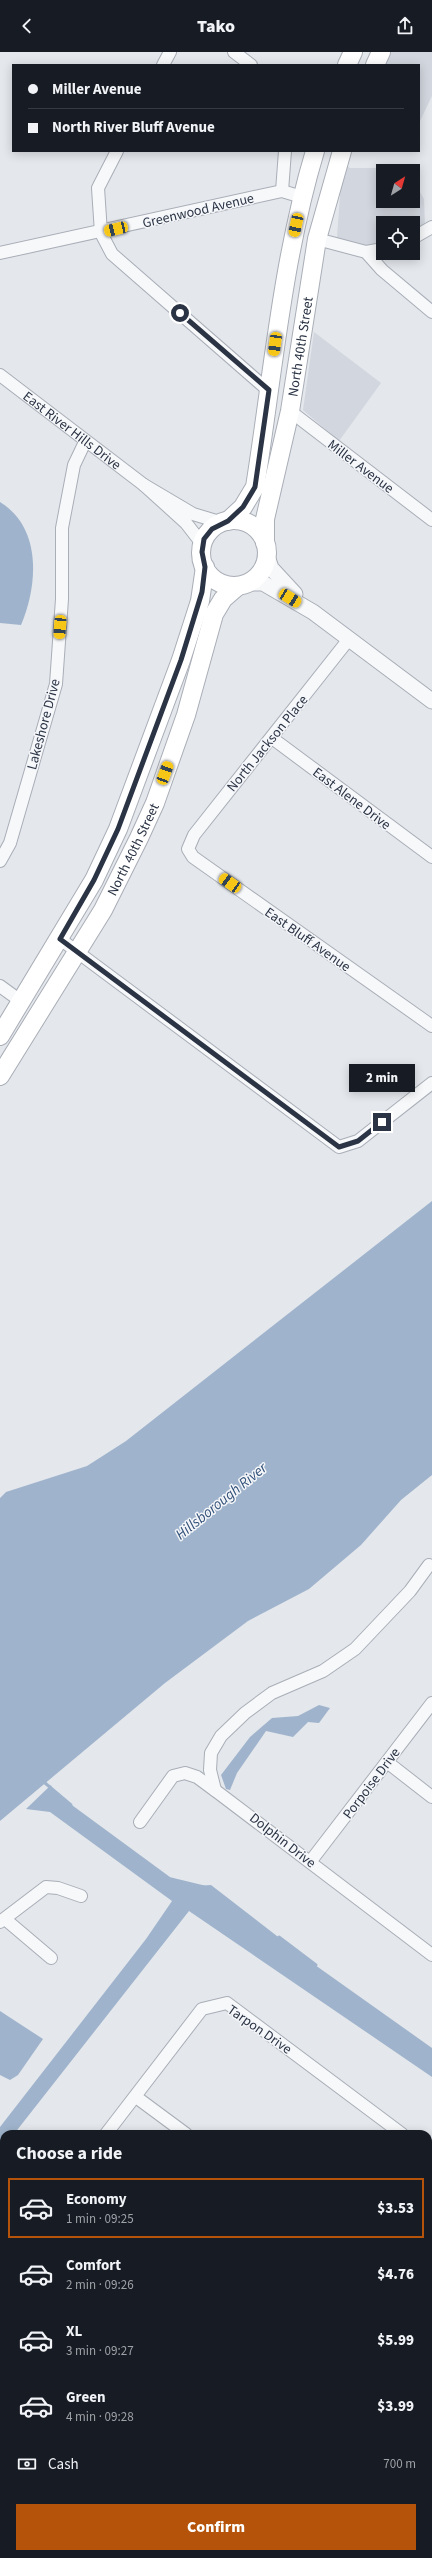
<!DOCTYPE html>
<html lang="en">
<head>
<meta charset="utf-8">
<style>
	:root { --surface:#171b24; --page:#20242c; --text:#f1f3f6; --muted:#9ea1a6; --line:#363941; --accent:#b45309 }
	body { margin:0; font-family:"Source Sans 3",sans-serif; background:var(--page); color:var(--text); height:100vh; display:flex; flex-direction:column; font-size:15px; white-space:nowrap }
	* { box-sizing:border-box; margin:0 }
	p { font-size:13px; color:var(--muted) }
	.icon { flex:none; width:22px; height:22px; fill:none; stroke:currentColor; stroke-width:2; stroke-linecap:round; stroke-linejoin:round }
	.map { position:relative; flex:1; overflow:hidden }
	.side { position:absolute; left:0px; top:2078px; width:432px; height:428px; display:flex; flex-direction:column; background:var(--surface); border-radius:12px 12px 0 0; box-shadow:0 2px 10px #0003 }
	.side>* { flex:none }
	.guide { position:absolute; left:12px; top:12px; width:408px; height:88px; border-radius:0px; box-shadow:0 2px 10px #0003; display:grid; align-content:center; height:88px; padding:0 16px; background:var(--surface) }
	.needle { width:26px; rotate:37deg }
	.fabs { position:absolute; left:376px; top:112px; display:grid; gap:8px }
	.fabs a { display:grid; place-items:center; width:44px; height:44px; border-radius:0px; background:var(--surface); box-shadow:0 2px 10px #0003; font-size:20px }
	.end { position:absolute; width:18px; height:18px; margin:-9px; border:5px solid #2b3445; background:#fff; box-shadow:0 0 0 2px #fff }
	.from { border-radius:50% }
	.bubble { position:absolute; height:28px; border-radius:0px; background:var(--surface); box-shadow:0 2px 10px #0003; font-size:13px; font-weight:800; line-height:28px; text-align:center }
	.car { position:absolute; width:12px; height:24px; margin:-12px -6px; border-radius:5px; box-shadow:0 0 3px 1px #0007; background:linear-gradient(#f5c518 24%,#345 0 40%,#f5c518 0 76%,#345 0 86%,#f5c518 0) }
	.guide b { display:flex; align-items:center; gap:14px; height:38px; font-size:15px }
	.guide b+b { border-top:1px solid var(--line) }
	.guide i { width:10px; height:10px; background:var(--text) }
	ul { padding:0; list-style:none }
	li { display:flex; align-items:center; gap:12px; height:60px; margin:0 8px 6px; padding:0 8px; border:2px solid transparent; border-radius:0px }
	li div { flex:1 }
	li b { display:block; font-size:15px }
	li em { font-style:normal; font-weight:800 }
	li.current { border-color:var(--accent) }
	li>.icon { width:36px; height:36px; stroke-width:1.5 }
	h2 { padding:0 16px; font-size:18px; line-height:48px }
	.pay { display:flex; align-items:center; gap:10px; height:44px; padding:0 16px; font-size:15px }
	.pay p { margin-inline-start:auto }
	.primary-button { display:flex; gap:8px; margin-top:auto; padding:8px 16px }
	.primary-button a { flex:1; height:46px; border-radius:0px; background:var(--accent); color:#fff; font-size:16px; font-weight:800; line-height:46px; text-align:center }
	header { display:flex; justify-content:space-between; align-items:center; height:52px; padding:0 16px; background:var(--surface); font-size:18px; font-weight:800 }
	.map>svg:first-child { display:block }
</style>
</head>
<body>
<header><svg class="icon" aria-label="back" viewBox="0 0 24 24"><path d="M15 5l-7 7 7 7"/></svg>Tako<svg class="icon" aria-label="share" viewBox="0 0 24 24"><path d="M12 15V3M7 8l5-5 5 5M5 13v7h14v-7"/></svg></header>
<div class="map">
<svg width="432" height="2506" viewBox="0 0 432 2506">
	<rect width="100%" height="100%" fill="#e4e7ec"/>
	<g fill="#d2d6de">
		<polygon points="387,0 432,0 432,44 420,69 419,78 419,13 381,13"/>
		<polygon points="345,113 350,116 407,116 408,119 383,119 383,149 413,149 413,128 424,147 425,174 413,179 413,171 383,171 383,191 366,194 337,186 342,116"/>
		<polygon points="314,280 381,331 339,389 303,358"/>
	</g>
	<g fill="#9fb4cc">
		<path d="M0 450C42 476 38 533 21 573L0 571Z"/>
		<polygon points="432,1149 432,1423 401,1448 361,1493 309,1537 248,1569 165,1631 0,1769 0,1446 6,1440 87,1414 126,1389"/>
		<polygon points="319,1653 330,1656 319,1671 308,1670 293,1685 266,1679 237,1721 230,1738 226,1737 221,1723 250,1685 272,1666 298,1664"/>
		<polygon points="51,1733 52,1736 65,1748 174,1828 195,1834 211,1833 308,1908 432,1996 432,2025 189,1859 14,2082 4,2082 4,2094 0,2099 0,2075 146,1887 172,1849 50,1760 26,1757"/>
		<polygon points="0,1959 43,1987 18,2023 10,2028 0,2023"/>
	</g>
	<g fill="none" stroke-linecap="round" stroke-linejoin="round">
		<g stroke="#9fb4cc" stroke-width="3">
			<polyline points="45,1731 71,1753"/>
			<polyline points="171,1827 204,1835"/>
			<polyline points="279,1885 316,1913"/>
		</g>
		<defs>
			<g id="minor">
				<polyline points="234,0 251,13"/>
				<polyline points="163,13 170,0"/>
				<polyline points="117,99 98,136 101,181 112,202 269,339"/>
				<polyline points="282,139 285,99"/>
				<polyline points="413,186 432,175"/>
				<polyline points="317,187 366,200 382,218 432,260"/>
				<polyline points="366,200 383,197"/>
				<polyline points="0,201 282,139 302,145"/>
				<path id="s1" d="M0 323 144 433"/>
				<polyline points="290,359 432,468"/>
				<polyline points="203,493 186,471 144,433 193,462 223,471"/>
				<polyline points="349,587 194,783 188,797 193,805 432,974"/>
				<polyline points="272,686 432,805"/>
				<polyline points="0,809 10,791 56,632 62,547 62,476 74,413 85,390"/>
				<polyline points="60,887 339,1095 358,1089 432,1031"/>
				<polyline points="0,934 22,950"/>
				<polyline points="387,1710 432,1745"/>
				<polyline points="215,1738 210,1718 211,1701 221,1684 245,1661 272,1641 323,1619 355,1597 410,1539 429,1513"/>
				<polyline points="140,1770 173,1724 185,1721 197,1725 220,1742 432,1903"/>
				<polyline points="310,1810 432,1651"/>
				<polyline points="5,1867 51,1906"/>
				<polyline points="0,1870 46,1835 58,1836 81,1844"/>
				<polyline points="136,2045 186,2082"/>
				<polyline points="106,2082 202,1957 227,1951 402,2082"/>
				<polyline points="428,2102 432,2105"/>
				<polyline points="428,2264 432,2267"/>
				<polyline points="0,2315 4,2310"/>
				<polyline points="428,2421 432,2423"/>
				<polyline points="0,2423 4,2426"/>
				<polyline points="105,2502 110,2506"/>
				<polyline points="319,2502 324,2506"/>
			</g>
			<g id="tertiary">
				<polyline points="267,504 271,516 295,542"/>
				<polyline points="248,531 263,531 313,560 432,649"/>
			</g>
			<g id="secondary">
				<polyline points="347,13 353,0"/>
				<polyline points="375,13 381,0"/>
				<circle cx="234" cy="501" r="33"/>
				<path d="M228 469 243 455 255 435C273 322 282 209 315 99"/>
				<path id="s2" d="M265 491V467L290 359 317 187 342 99"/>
				<polyline points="0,984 94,828 118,777 181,608 200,549 205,515"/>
				<path id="s3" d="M0 1024 103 858 139 786 155 751 186 663 214 562 223 547 238 534"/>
			</g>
		</defs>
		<use href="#minor" stroke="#a9aeb7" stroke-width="14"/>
		<use href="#tertiary" stroke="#a9aeb7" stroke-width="17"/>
		<use href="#secondary" stroke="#a9aeb7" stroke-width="20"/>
		<use href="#minor" stroke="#f7f8fa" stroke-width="12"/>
		<use href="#tertiary" stroke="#f7f8fa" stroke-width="15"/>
		<use href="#secondary" stroke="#fff" stroke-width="18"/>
	</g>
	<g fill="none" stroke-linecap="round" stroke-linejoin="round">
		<polyline stroke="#2b3445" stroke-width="5" points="180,261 269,338 255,435 243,455 228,469 212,477 204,487 202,500 205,515 202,540 181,608 118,777 94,828 60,887 339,1095 358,1089 382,1070"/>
	</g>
	<g text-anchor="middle" stroke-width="3" stroke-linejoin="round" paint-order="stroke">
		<g font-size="14" fill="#2b3445" stroke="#f4f6f9">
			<text transform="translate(198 158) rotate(-13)" y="5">Greenwood Avenue</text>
			<text dy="5" stroke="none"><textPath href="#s2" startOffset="200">North 40th Street</textPath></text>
			<text dy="5" stroke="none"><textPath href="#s1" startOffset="91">East River Hills Drive</textPath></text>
			<text transform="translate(361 414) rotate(37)" y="5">Miller Avenue</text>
			<text transform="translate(43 672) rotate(-75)" y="5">Lakeshore Drive</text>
			<text transform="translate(267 691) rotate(-51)" y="5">North Jackson Place</text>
			<text transform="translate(352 746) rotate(37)" y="5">East Alene Drive</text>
			<text dy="5" stroke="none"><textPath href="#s3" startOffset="263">North 40th Street</textPath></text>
			<text transform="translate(308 887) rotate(35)" y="5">East Bluff Avenue</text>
			<text transform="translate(371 1731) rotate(-53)" y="5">Porpoise Drive</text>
			<text transform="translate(283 1788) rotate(38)" y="5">Dolphin Drive</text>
			<text transform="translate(260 1977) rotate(35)" y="5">Tarpon Drive</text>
		</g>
		<g font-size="15" font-style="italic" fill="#34527a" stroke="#f4f6f9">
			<text transform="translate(221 1449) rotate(-39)" y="5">Hillsborough River</text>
		</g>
	</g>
</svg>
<div class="fabs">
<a><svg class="needle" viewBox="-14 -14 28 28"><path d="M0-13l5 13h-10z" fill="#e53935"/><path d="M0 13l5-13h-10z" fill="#9ea1a6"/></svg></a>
<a><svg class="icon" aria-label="locate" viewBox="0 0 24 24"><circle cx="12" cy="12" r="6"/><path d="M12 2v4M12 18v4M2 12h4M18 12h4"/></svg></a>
</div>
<i class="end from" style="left:180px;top:261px"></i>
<i class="end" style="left:382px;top:1070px"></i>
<div class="bubble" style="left:349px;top:1012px;width:66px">2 min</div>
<i class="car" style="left:296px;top:173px;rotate:192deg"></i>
<i class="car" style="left:116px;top:177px;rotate:257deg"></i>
<i class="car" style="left:275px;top:292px;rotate:188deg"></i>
<i class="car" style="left:290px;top:546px;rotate:122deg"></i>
<i class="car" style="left:60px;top:575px;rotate:184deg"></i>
<i class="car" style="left:165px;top:721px;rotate:20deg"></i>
<i class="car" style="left:230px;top:831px;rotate:305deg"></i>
<div class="guide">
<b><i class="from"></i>Miller Avenue</b>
<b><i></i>North River Bluff Avenue</b>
</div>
<section class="side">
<h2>Choose a ride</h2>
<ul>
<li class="current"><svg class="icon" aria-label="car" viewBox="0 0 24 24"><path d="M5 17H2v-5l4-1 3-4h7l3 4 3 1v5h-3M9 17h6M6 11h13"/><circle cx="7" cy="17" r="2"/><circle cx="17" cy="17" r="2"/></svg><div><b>Economy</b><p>1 min · 09:25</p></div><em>$3.53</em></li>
<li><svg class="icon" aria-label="car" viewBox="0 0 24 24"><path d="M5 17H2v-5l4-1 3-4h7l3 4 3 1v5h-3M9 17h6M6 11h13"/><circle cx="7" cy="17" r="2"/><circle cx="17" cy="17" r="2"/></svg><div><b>Comfort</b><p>2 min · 09:26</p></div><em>$4.76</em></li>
<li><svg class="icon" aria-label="car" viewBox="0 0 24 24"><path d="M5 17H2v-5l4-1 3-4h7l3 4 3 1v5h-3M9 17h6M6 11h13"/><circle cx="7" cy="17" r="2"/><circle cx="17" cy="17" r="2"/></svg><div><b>XL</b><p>3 min · 09:27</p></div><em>$5.99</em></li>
<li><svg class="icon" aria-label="car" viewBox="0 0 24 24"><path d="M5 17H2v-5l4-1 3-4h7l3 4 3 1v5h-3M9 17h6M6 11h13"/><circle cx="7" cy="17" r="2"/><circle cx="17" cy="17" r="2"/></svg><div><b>Green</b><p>4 min · 09:28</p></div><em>$3.99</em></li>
</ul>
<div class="pay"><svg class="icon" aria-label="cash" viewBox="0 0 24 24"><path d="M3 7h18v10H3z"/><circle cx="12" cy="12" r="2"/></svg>Cash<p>700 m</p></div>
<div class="primary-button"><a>Confirm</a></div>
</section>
</div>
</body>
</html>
